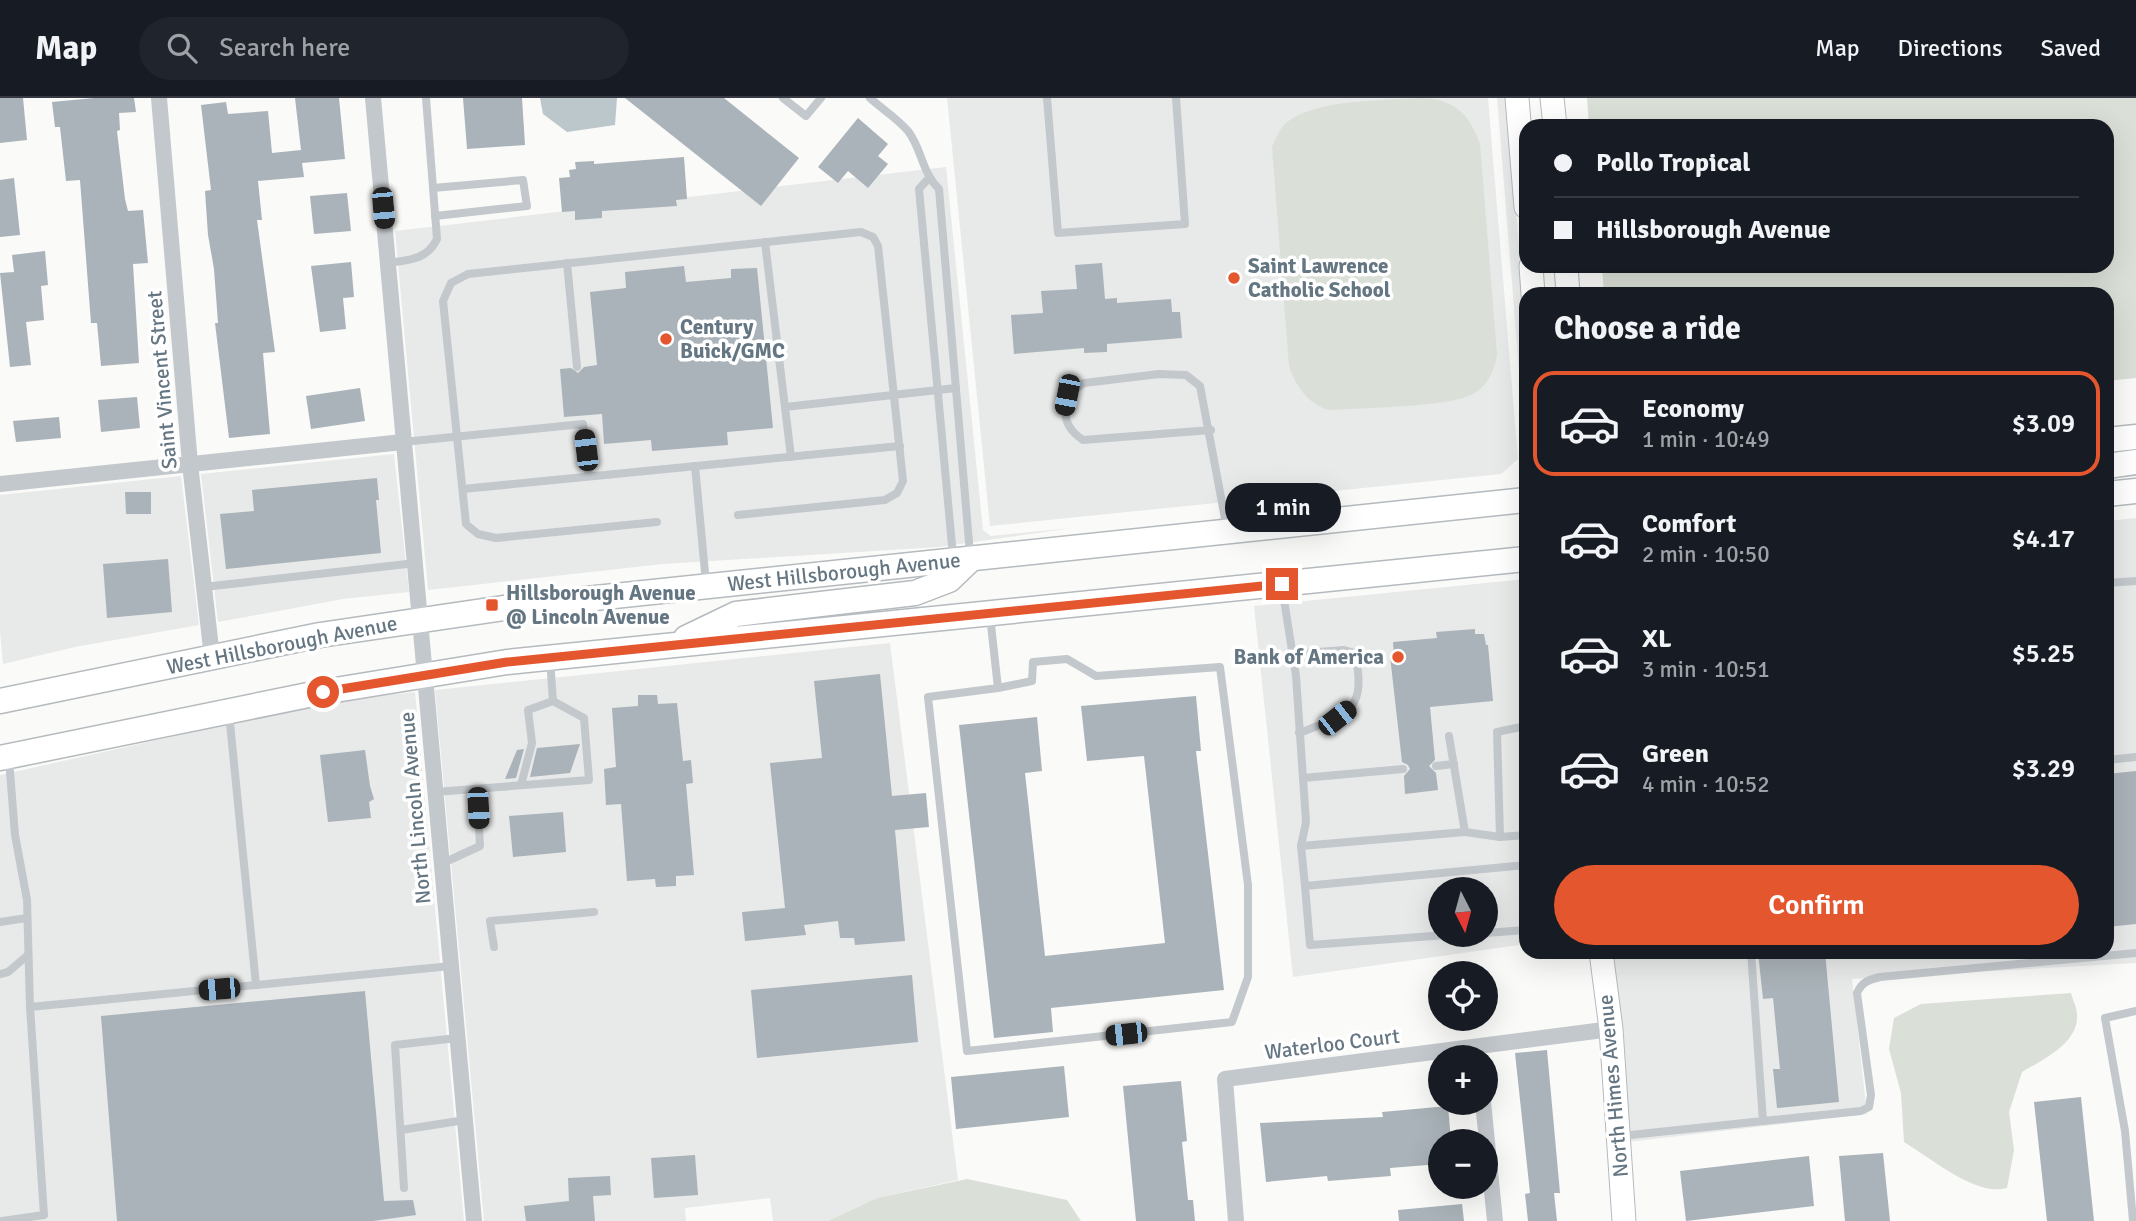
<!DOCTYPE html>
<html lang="en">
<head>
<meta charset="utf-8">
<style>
	:root { --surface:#171b24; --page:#20242c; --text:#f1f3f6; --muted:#9ea1a6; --line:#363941; --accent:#e4572e }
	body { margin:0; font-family:Signika,sans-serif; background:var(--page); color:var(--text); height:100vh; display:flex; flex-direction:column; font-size:26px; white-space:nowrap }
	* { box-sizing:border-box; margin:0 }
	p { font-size:23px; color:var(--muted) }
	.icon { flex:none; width:38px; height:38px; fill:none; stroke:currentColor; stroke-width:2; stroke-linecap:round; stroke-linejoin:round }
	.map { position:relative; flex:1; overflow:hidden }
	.side { position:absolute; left:1519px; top:189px; width:595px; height:672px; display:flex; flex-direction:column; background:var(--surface); border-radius:21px; box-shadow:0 7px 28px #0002 }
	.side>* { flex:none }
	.hud { position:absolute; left:1519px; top:21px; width:595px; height:154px; border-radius:21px; box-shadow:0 7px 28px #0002; display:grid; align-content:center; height:154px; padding:0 35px; background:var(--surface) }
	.needle { width:46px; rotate:174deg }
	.tools { position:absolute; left:1428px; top:779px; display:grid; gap:14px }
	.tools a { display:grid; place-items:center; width:70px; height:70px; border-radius:50%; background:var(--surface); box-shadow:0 7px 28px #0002; font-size:35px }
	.end { position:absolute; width:32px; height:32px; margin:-16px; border:9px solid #e4572e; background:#fff; box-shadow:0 0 0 4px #fff }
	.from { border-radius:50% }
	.bubble { position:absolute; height:49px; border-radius:24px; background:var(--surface); box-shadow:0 7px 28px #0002; font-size:23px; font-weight:600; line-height:49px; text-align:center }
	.car { position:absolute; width:21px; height:42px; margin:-21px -10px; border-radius:9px; box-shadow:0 0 5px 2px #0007; background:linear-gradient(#222 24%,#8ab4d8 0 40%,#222 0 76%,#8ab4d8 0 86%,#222 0) }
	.hud b { display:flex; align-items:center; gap:24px; height:66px; font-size:26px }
	.hud b+b { border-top:2px solid var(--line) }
	.hud i { width:18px; height:18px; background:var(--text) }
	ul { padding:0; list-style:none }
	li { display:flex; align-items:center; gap:21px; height:105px; margin:0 14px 10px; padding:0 21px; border:4px solid transparent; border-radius:21px }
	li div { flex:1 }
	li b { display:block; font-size:26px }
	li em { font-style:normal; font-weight:600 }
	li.selected { border-color:var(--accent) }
	li>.icon { width:63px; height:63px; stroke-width:1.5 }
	h2 { padding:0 35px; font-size:32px; line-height:84px }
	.action { display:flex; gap:14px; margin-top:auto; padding:14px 35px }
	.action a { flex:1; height:80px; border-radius:42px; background:var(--accent); color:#fff; font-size:28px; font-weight:600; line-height:80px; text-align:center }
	header { display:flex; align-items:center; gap:42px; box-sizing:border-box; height:98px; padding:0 35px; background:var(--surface); border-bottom:2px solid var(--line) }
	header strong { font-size:33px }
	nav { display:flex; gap:38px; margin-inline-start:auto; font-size:24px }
	.search { width:490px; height:63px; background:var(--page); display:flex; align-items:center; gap:18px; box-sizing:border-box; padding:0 24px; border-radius:38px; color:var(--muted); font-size:26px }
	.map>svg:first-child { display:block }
</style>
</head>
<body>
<header>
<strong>Map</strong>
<div class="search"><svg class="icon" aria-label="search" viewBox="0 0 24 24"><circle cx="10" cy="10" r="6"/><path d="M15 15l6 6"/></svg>Search here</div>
<nav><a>Map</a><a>Directions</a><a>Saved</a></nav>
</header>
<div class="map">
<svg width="2136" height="1123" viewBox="0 0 2136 1123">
	<rect width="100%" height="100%" fill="#fafaf8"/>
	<g fill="#e8e9e9" fill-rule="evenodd">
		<polygon points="947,0 1488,0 1518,361 1501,376 990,428"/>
		<polygon points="1497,0 1507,0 1526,237 1526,359"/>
		<polygon points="946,69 983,432 991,438 1072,430 939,449 663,466 428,492 395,133"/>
		<polygon points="394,356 409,494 343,501 218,524 201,376"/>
		<polygon points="181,378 199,527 75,549 3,566 0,534 0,397"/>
		<polygon points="2136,420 2136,865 1852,881 1867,1016 1628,1044 1611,854 2107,854 2107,423"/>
		<path d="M1526 481V846L1293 879 1254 508ZM1440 791H1486V836H1440Z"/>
		<polygon points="890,545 958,1082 877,1100 828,1123 773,1123 770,1100 685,1110 686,1123 484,1123 435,592"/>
		<polygon points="415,594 464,1123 0,1123 0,677 332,603"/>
	</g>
	<g fill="#dadfd7">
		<path d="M1419 0C1453 0 1469 15 1480 46L1497 257C1494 274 1487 289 1471 297 1446 309 1361 310 1329 312 1309 307 1295 287 1289 268L1272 49C1276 40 1281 27 1290 22 1321 1 1382 3 1419 0Z"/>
		<polygon points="1587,0 2136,0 2136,280 2107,283 2107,196 1604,196 1602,168 2107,168 2107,28 1589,28"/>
		<path d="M2071 895C2073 902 2077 910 2077 917 2079 945 2042 962 2022 974L2009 1014 2014 1052 2007 1090C1976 1099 1931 1060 1904 1044L1901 995 1889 951 1894 920 1921 906Z"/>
		<polygon points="967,1081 1067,1102 1081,1123 828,1123 877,1100"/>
	</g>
	<polygon fill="#bbc7cb" points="540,0 617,0 615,27 567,34 543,16"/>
	<g fill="#aab3b9">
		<polygon points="0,0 23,0 27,42 0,45"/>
		<polygon points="94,0 134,0 136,14 119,15 120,32 117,33 125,101 128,113 143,112 148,165 133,166 139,265 101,268 97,225 91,225 80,82 66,83 60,29 55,29 52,4"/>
		<polygon points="295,0 339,0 345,61 302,65 304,79 258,83 262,122 257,122 275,254 263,255 270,336 229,340 215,225 218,225 214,171 208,137 205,93 211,92 201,7 226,4 228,16 268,13 272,55 301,52"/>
		<polygon points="463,0 522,0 525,47 467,51"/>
		<polygon points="625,0 724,0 799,60 761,108"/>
		<polygon points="858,20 888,46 878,58 888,66 868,90 848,73 838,85 818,69"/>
		<polygon points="684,59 687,101 676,102 677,108 602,113 602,120 575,122 575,113 562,114 559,80 570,79 569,72 576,71 575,64 594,63 594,66"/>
		<polygon points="14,80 20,137 0,139 0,82"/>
		<polygon points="347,95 351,133 314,136 310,98"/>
		<polygon points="45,153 48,187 41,188 44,222 26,224 31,267 10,269 0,175 14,174 12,157"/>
		<polygon points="351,164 354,199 343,200 346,231 320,234 311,168"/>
		<polygon points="1102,165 1105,201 1117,200 1117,205 1171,201 1172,214 1180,214 1182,240 1107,246 1107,254 1084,255 1084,250 1014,256 1011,217 1043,215 1041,193 1077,191 1075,167"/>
		<polygon points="684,168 686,184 731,180 731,171 757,170 773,330 727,334 728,347 652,353 651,342 604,346 602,316 564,319 560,271 571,270 578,275 584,269 597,267 590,194 626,190 625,174"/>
		<polygon points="360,290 365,323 311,331 306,298"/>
		<polygon points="137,299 140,330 101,334 98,302"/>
		<polygon points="59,319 61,340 16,344 13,323"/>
		<polygon points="377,380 379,402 376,402 381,455 226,471 220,416 254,413 252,392"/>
		<polygon points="125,394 151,394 151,416 126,416"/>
		<polygon points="168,461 172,514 107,520 103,466"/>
		<polygon points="1475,531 1475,536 1484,536 1486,547 1488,547 1493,603 1430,609 1435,662 1429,668 1436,675 1438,692 1405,696 1404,678 1410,671 1408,667 1402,664 1390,558 1394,558 1393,544 1437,540 1436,534"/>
		<polygon points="880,576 892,698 926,695 929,729 895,732 905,843 855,847 854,840 840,840 838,823 804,827 806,837 745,843 742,814 785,810 770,665 822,660 814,583"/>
		<polygon points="638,597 657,597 658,606 677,605 683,663 691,662 693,685 686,686 694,777 676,778 676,788 656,789 655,781 627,783 621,706 606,707 604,671 616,669 612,610 638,608"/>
		<polygon points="1196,598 1201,653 1196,653 1224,892 1051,910 1053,934 994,940 959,627 1037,619 1042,673 1025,675 1045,858 1165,845 1144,658 1087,663 1081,608"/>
		<polygon points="580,646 570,675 530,679 537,650"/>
		<polygon points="524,651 516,680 505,681 517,652"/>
		<polygon points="365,652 370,688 374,701 369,704 371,720 328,724 320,657"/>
		<polygon points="2136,673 2136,826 2107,829 2107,676"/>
		<polygon points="563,714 566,754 513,759 509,718"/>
		<polygon points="1758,854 1825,854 1839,1004 1777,1010 1773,971 1780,971 1773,900 1763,901"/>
		<polygon points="912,877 918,944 757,960 751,892"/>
		<polygon points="365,893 384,1103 413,1102 416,1117 373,1123 117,1123 101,918"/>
		<polygon points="1547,952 1560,1095 1554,1095 1557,1123 1528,1123 1525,1096 1530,1095 1515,955"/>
		<polygon points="1064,968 1069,1019 956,1031 951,979"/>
		<polygon points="1181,983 1187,1043 1182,1044 1188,1102 1193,1102 1195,1123 1136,1123 1123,988"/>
		<polygon points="2081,999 2094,1123 2047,1123 2034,1004"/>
		<polygon points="1448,1008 1451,1043 1440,1043 1440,1066 1390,1070 1391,1078 1328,1083 1327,1078 1266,1084 1260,1025 1383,1019 1382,1014"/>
		<polygon points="1883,1055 1890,1123 1845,1123 1839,1058"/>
		<polygon points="695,1057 698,1097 654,1100 651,1060"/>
		<polygon points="1809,1058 1814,1108 1686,1123 1680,1073"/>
		<polygon points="610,1078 611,1097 593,1098 595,1123 526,1123 524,1108 569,1103 568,1080"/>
		<polygon points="1462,1106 1464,1123 1399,1123 1398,1112"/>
	</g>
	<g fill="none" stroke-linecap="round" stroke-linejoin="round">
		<defs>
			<g id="secondary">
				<polyline points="1517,0 1526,109"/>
				<polyline points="1552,0 1555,28"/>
				<polyline points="1531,168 1533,196"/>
				<polyline points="1566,168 1568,196"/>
				<polyline points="1601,854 1611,931 1624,1123"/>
			</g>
			<g id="primary">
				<polyline points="2107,342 2136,339"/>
				<polyline points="2107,368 2136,364"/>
				<polyline points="2107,396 2136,393"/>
				<polyline points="686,540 736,516 915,495 949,482 971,461"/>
				<polyline points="0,603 320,537 510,509 1526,402"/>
				<polyline points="0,660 323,594 507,564 1526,461"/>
			</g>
		</defs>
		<use href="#secondary" stroke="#b3babf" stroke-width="25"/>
		<use href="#primary" stroke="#b5babe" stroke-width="27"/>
		<g stroke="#c3c8cc" stroke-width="8">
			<polyline points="783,0 806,18 821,0"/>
			<path d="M870 0C882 11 898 21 908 33 922 51 922 75 939 91L970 456"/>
			<polyline points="1047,0 1058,135 1185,126 1176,0"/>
			<polyline points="928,81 919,91 953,458"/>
			<polyline points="433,90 523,82 527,108 435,118"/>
			<polyline points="765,144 791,359"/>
			<path d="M387 165C409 162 427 162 437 141L426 0"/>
			<polyline points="567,165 577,269"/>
			<polyline points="785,309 956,290"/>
			<path d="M1211 332 1083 342C1065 330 1063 318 1067 297L1084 285 1159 276 1186 277 1200 288 1227 431"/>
			<polyline points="403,344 583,326 589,378"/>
			<polyline points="695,368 706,485"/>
			<polyline points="463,391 900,348"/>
			<polyline points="657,424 496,440 478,436 466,426 443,203 451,185 468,176 861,134 873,139 878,148 903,383 897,395 885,402 738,417"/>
			<polyline points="2107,485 2136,483"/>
			<polyline points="204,489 416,465"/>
			<polyline points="1282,489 1296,578 1306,724 1301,748 1305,788"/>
			<polyline points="990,518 998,590 928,599 967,953 1232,924 1248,879 1248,787 1220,569 1096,578 1067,561 1033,564 1032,583 998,590"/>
			<path d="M1292 556 1344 552 1355 555C1367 613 1349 616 1299 635"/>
			<polyline points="229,615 256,887"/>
			<polyline points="1449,638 1465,734 1500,739 1526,737"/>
			<polyline points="9,661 15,737 27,802 30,909 451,868"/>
			<polyline points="2107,662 2136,659"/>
			<polyline points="1436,668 1454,666"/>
			<polyline points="1303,680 1403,671"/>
			<polyline points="521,687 532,645 528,612 553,603"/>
			<polyline points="435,694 589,682 584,620 553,603 550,561"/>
			<polyline points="1500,739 1497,634 1526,628"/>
			<polyline points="1301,748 1465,734"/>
			<polyline points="441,766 480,748 477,691"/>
			<polyline points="0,824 27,820"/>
			<polyline points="1486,835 1526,832"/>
			<polyline points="1460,836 1310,847 1305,788 1526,767"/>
			<polyline points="494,849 490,823 594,814"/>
			<polyline points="0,876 8,874 28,857"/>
			<path d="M1763 1023 1861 1013 1869 1009 1871 997 1857 895C1862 884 1868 882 1880 879L2136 855"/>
			<polyline points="401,1032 465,1022"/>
			<polyline points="1621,1038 1763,1023 1751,854"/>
			<polyline points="404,1090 395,947 457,940"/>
			<polyline points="2,1123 44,1117 30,909"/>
			<polyline points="2133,1123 2125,1033 2105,920 2136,913"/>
		</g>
		<g stroke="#c3c8cc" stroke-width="16">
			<polyline points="159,0 190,366 212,559"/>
			<polyline points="373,0 474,1123"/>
			<polyline points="0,386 403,344"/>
			<polyline points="1483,1004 1495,1123"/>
			<polyline points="1236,1123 1225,981 1611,931"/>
		</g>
		<use href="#secondary" stroke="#fff" stroke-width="23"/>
		<use href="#primary" stroke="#fff" stroke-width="24"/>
	</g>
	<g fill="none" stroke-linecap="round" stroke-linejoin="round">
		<polyline stroke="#e4572e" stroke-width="9" points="323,594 507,564 1282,486"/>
	</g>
	<g fill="#e4572e" stroke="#fff" stroke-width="2.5">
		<circle cx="1234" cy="180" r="7"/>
		<circle cx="666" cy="241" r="7"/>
		<rect x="485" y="500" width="14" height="14" rx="3.5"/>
		<circle cx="1398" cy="559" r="7"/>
	</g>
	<g text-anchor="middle" stroke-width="7" stroke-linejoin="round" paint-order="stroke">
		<g font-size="21" font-weight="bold" fill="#657683" stroke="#fff" text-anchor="start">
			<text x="1248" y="175">Saint Lawrence<tspan x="1248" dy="24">Catholic School</tspan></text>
			<text x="680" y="236">Century<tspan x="680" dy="24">Buick/GMC</tspan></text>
			<text x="506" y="502">Hillsborough Avenue<tspan x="506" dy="24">@ Lincoln Avenue</tspan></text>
			<text x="1384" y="566" text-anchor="end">Bank of America</text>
		</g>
		<g font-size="21" fill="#657683" stroke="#fff">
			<text transform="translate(162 282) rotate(-95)" y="7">Saint Vincent Street</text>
			<text transform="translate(844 474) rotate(-6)" y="7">West Hillsborough Avenue</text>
			<text transform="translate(282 547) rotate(-11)" y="7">West Hillsborough Avenue</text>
			<text transform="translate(415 710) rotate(-95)" y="7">North Lincoln Avenue</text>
			<text transform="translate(1332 946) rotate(-7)" y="7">Waterloo Court</text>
			<text transform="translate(1613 988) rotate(-95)" y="7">North Himes Avenue</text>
		</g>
	</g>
</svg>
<div class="tools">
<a><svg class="needle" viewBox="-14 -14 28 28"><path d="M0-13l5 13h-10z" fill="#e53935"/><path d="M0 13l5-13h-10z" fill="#9ea1a6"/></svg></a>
<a><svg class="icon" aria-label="locate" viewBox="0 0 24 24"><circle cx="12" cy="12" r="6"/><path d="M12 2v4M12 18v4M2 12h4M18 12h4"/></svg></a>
<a>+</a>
<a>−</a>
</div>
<i class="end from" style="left:323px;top:594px"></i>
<i class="end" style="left:1282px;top:486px"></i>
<div class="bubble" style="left:1225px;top:385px;width:116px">1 min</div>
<i class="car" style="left:383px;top:110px;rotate:175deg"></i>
<i class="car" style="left:1067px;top:297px;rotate:191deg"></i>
<i class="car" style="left:586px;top:352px;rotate:353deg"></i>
<i class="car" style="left:1337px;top:620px;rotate:52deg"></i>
<i class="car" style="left:478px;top:710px;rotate:177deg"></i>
<i class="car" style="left:219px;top:891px;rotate:265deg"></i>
<i class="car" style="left:1126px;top:936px;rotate:264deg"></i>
<div class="hud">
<b><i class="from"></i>Pollo Tropical</b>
<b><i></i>Hillsborough Avenue</b>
</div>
<section class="side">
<h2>Choose a ride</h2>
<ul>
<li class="selected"><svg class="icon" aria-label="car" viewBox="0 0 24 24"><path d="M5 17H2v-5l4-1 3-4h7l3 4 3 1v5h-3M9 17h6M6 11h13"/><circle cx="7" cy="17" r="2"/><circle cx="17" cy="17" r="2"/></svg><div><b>Economy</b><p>1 min · 10:49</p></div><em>$3.09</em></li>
<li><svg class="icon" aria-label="car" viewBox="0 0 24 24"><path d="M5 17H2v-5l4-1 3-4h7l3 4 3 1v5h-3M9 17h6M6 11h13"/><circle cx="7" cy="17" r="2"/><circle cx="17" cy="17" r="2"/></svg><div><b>Comfort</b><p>2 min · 10:50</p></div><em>$4.17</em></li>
<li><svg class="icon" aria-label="car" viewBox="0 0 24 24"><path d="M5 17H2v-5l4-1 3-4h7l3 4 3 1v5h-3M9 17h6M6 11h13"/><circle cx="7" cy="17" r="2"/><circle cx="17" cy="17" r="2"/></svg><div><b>XL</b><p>3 min · 10:51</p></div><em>$5.25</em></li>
<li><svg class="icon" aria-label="car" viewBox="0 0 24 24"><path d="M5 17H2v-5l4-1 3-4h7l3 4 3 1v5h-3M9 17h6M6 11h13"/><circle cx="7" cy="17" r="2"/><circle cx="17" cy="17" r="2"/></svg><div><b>Green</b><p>4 min · 10:52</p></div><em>$3.29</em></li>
</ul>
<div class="action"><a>Confirm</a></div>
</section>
</div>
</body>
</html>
